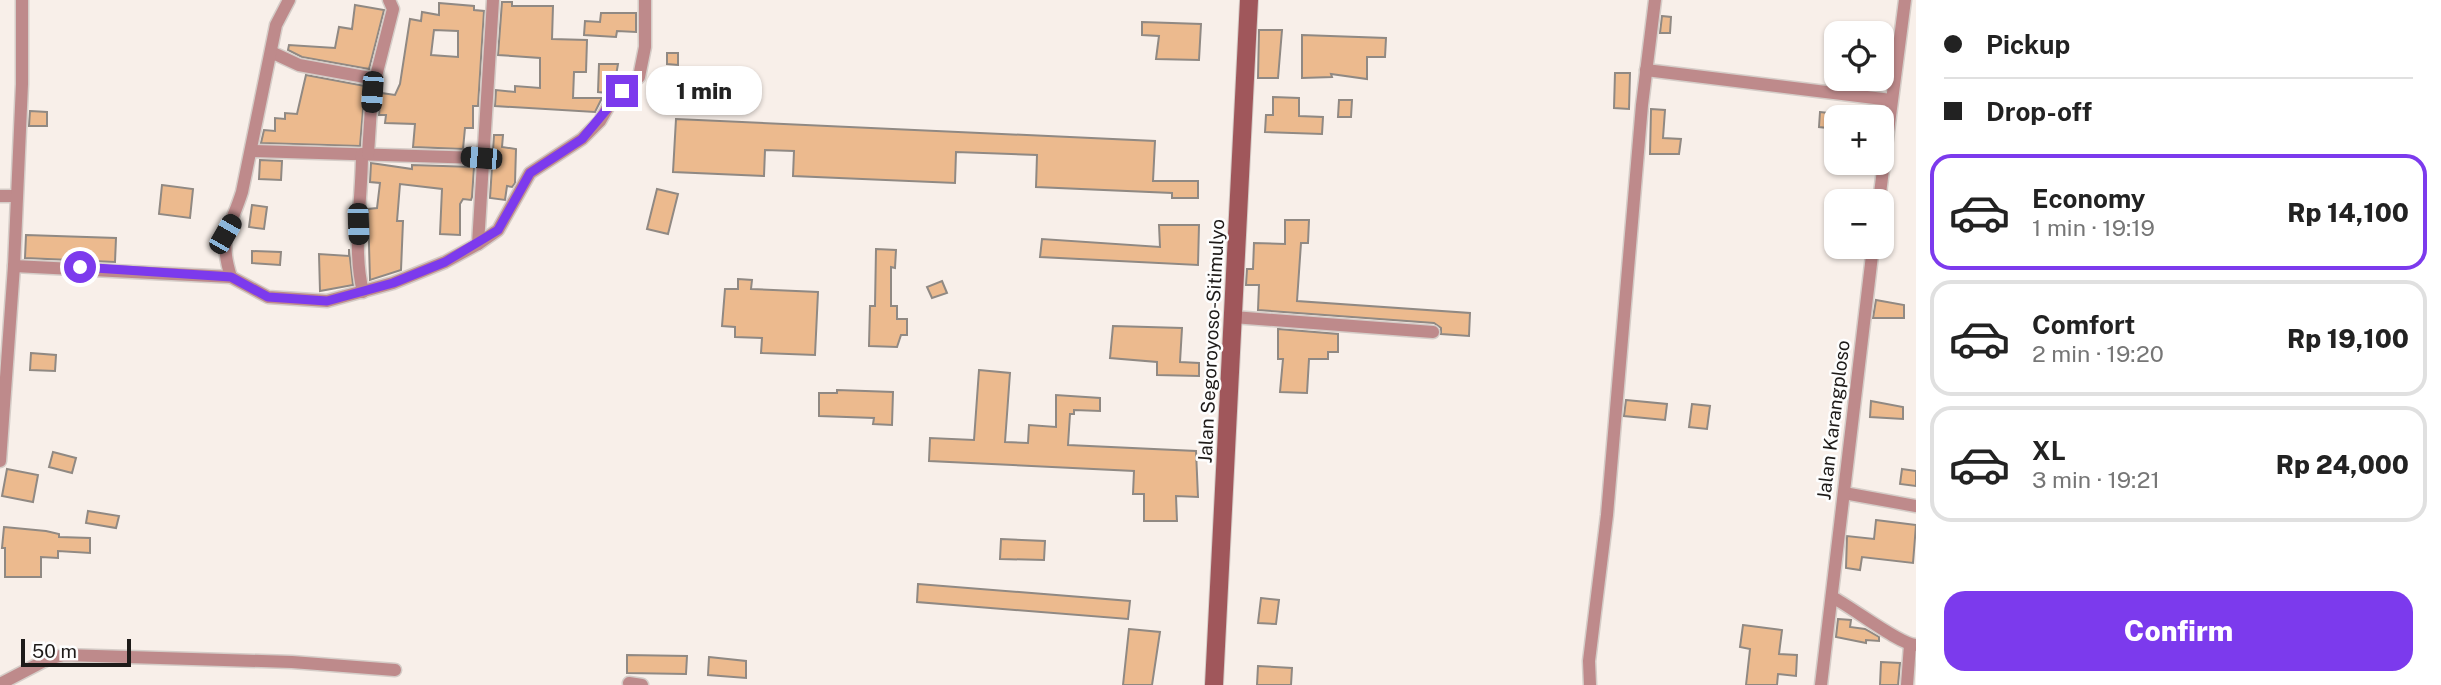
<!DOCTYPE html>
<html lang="en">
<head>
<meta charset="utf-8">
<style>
	:root { --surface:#fff; --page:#f6f6f6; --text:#222; --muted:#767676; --line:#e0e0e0; --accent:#7c3aed }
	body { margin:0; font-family:"Public Sans",sans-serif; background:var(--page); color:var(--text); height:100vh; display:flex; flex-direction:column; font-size:26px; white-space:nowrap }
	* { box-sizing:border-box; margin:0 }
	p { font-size:23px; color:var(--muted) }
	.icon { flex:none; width:38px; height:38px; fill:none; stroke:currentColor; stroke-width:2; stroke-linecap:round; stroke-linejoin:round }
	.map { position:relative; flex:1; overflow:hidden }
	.drawer { display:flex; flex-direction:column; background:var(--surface); width:525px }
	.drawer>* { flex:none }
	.guide { display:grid; align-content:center; height:154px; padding:0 28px; background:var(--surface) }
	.fabs { position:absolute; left:1824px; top:21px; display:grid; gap:14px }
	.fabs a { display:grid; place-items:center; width:70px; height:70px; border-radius:14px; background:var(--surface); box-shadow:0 2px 5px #0004; font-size:35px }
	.scale { position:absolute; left:21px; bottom:18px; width:110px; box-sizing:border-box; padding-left:7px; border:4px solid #1e1b19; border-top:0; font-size:19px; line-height:24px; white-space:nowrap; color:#1e1b19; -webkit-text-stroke:5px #fefefe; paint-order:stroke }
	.end { position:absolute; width:32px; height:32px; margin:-16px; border:9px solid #7c3aed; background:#fff; box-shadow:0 0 0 4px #fff }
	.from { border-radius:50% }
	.bubble { position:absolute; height:49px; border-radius:21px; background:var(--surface); box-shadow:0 2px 5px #0004; font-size:23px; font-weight:800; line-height:49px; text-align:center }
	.car { position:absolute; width:21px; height:42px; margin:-21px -10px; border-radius:9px; box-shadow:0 0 5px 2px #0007; background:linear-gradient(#222 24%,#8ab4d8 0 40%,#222 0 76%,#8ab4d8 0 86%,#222 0) }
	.guide b { display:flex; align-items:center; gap:24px; height:66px; font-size:26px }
	.guide b+b { border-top:2px solid var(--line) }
	.guide i { width:18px; height:18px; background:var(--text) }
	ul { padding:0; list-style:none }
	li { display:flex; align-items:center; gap:21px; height:116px; margin:0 14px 10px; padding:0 14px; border:4px solid var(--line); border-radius:21px }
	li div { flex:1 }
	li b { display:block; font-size:26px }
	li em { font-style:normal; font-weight:800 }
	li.on { border-color:var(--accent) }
	li>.icon { width:63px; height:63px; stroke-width:1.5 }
	.primary-button { display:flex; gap:14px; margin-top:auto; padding:14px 28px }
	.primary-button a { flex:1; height:80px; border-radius:21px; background:var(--accent); color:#fff; font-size:28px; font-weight:800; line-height:80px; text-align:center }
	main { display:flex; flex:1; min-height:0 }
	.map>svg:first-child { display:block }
</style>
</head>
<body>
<main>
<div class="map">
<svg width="1916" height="685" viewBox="0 0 1916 685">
	<rect width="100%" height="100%" fill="#f8efe9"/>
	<g fill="#ecba8e" stroke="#908983" stroke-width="2" fill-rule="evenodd">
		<polygon points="502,2 512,2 512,6 553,6 552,39 587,40 586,72 574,72 573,98 602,98 595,112 495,106 496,90 515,92 515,86 540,88 540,58 498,55"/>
		<path d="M439 3 474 6V10L484 11 478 106H473V128H465L463 149 413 147 415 124 385 123 386 115H379L381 93 395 95 400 84 410 19 421 21 422 12 439 15ZM434 30 458 31V57L431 55Z"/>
		<polygon points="355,5 384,10 369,69 302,57 288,50 289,45 335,48 339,27 352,29"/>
		<polygon points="601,13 636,13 636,32 617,31 616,37 584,35 585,21 600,22"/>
		<polygon points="1662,16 1671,17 1670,33 1660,33"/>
		<polygon points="1142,22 1201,24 1199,60 1156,59 1159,36 1142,35"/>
		<polygon points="1259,30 1282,30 1278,78 1258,78"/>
		<polygon points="1302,35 1386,38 1385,57 1367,57 1367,79 1331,74 1332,77 1302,78"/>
		<polygon points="667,53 678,53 678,65 667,64"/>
		<polygon points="599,64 618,64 614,87 607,93 598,92"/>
		<polygon points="1615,73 1630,73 1629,109 1614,108"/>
		<polygon points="306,75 365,86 360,146 261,143 264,130 275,131 275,118 285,119 285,113 297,114"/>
		<polygon points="1273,97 1299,98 1299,116 1323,117 1322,134 1265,132 1266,115 1273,115"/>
		<polygon points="1339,100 1352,100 1351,117 1338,117"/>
		<polygon points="1651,109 1665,110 1663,138 1681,139 1679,154 1650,154"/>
		<polygon points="30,111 47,112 47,126 29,126"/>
		<polygon points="1820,112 1836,114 1836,129 1819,127"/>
		<polygon points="676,119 1155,141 1153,181 1198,181 1198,198 1172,198 1172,193 1036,187 1037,155 956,152 955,183 793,176 794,151 765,150 764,176 673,172"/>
		<polygon points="494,135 503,135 502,147 516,149 515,183 512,187 507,186 505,200 490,198"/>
		<polygon points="260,160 282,161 281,180 259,179"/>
		<polygon points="371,163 412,169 412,165 474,167 472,197 471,200 463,199 460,204 460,235 440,234 442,189 400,184 397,221 403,221 401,270 370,280 368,209 377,208 380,183 370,182"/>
		<polygon points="162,185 193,189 190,218 159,214"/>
		<polygon points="657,189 678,194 668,234 647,229"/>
		<polygon points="252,205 267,207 264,229 249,227"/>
		<polygon points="1285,220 1309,220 1308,243 1301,243 1297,301 1470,313 1469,336 1441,334 1441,328 1434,323 1258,310 1259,285 1246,285 1247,269 1253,269 1254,243 1285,244"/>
		<polygon points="1159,225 1199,225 1198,265 1040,257 1042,239 1160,247"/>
		<polygon points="26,235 116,238 115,262 25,258"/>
		<polygon points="349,249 353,285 320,291 319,254 349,256"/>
		<polygon points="876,249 896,250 895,268 891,267 891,306 897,306 897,319 907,319 907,335 901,335 897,347 869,346 870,306 875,306"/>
		<polygon points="252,251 281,252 280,265 252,263"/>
		<polygon points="738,279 752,280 751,289 818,292 815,355 761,353 762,338 735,337 735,327 722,326 725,289 738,289"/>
		<polygon points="942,281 947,293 932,298 927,287"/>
		<polygon points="1876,300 1904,305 1904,318 1873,318"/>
		<polygon points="1113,326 1182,328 1180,362 1199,363 1199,376 1157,375 1157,362 1110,358"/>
		<polygon points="1278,329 1338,334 1338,352 1328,352 1328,359 1309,359 1307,393 1280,392 1283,359 1278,359"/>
		<polygon points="31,353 56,355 55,371 30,370"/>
		<polygon points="979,370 1010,373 1005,442 1028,443 1029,425 1056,427 1056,395 1100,398 1100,411 1074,410 1074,414 1070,414 1068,445 1196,451 1198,497 1176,496 1177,521 1144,521 1144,494 1133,494 1134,471 929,461 930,438 974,440"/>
		<polygon points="837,390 893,392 892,425 873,424 874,418 819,416 819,393 837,393"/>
		<polygon points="1626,400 1667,404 1665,420 1624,416"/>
		<polygon points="1871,401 1903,407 1903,419 1870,417"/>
		<polygon points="1692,404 1710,406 1707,429 1689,427"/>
		<polygon points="53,452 76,458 72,473 49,467"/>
		<polygon points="7,469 38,475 33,502 2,496"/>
		<polygon points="1902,469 1916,471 1916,486 1900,484"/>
		<polygon points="88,511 119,516 116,528 86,523"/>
		<polygon points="1876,520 1916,525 1913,563 1862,557 1860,570 1846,568 1847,536 1874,539"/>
		<polygon points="4,527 46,531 59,534 59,537 90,538 90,553 58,551 58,558 41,557 41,577 5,577 5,548 2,548"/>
		<polygon points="1001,539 1045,541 1044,560 1000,559"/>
		<polygon points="918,584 1130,601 1128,619 917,602"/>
		<polygon points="1261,598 1279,600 1276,624 1258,623"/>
		<polygon points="1838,619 1851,620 1850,627 1865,629 1879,637 1879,641 1866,640 1866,643 1836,637"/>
		<polygon points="1743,625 1782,630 1779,654 1797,655 1796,676 1778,674 1777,685 1746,685 1750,649 1740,647"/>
		<polygon points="1129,629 1160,632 1152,685 1123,685"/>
		<polygon points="627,655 687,656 686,674 627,673"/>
		<polygon points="709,657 746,661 746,678 708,675"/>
		<polygon points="1881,662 1900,663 1898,685 1880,685"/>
		<polygon points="1258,666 1292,668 1291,685 1257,685"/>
	</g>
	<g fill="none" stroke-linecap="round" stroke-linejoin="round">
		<defs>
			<g id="street">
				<polyline points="271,52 299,65 376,79"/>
				<polyline points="1646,70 1891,100"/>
				<polyline points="251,151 481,158"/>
				<path d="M362 154C362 200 352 247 363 292"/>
				<polyline points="368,154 372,92 393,9 389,0"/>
				<polyline points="0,196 15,196"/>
				<polyline points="1879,201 1905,0"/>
				<polyline points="478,244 493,0"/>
				<path d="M14 266 231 277C218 236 230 230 242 192L276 25 289 0"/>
				<polyline points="231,277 268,297 327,301 393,283 445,262 478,244 498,230 530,173 582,139 600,121 612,100 639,77 645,47 645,0"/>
				<polyline points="1233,317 1433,332"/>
				<polyline points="0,461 14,266 22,84 22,0"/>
				<polyline points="1844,493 1916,506"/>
				<path d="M1832 597C1852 607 1900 645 1916 645"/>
				<polyline points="629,683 642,685"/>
				<polyline points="0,684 48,659 64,655 292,662 395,670"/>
				<polyline points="1590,685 1589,661 1607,515 1642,105 1655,0"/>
				<polyline points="1821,685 1873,247"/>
				<polyline points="1907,685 1910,645"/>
			</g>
			<polyline id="secondary" points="1214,685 1249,0"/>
		</defs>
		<use href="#street" stroke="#d5cdc8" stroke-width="15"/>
		<use href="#secondary" stroke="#d5cdc8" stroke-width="20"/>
		<use href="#street" stroke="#be8a8b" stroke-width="12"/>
		<use href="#secondary" stroke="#a0575b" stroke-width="18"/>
	</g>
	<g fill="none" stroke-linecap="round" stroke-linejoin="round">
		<polyline stroke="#7c3aed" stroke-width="9" points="80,267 231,277 268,297 327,301 393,283 445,262 498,230 530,173 582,139 622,91"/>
	</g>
	<g text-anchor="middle" stroke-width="5" stroke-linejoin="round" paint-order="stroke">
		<g font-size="19" fill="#1e1b19" stroke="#fefefe">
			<text transform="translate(1211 341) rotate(-87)" y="7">Jalan Segoroyoso-Sitimulyo</text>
			<text transform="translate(1833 420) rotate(-83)" y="7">Jalan Karangploso</text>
		</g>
	</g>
</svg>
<div class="fabs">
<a><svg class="icon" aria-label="locate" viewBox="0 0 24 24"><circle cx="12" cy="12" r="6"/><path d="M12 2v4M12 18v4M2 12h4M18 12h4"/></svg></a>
<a>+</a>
<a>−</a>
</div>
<div class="scale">50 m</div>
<i class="end from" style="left:80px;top:267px"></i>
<i class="end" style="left:622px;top:91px"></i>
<div class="bubble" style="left:646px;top:66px;width:116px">1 min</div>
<i class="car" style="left:372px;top:92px;rotate:184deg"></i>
<i class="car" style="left:481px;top:158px;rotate:275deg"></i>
<i class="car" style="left:358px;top:224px;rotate:178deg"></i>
<i class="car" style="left:225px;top:234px;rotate:30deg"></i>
</div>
<section class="drawer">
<div class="guide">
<b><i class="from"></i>Pickup</b>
<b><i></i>Drop-off</b>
</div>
<ul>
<li class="on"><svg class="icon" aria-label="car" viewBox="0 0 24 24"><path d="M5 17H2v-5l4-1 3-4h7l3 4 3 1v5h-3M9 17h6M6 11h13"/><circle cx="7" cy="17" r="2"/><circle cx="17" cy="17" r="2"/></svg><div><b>Economy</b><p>1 min · 19:19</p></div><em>Rp 14,100</em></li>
<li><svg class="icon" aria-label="car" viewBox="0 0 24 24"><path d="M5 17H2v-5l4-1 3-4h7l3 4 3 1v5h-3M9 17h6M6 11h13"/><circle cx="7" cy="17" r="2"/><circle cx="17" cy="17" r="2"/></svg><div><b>Comfort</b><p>2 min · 19:20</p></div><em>Rp 19,100</em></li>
<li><svg class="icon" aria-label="car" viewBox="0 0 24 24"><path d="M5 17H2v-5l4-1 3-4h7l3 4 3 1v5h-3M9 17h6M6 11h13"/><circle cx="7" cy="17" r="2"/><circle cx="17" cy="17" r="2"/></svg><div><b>XL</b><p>3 min · 19:21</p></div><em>Rp 24,000</em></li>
</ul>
<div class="primary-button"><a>Confirm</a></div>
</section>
</main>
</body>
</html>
